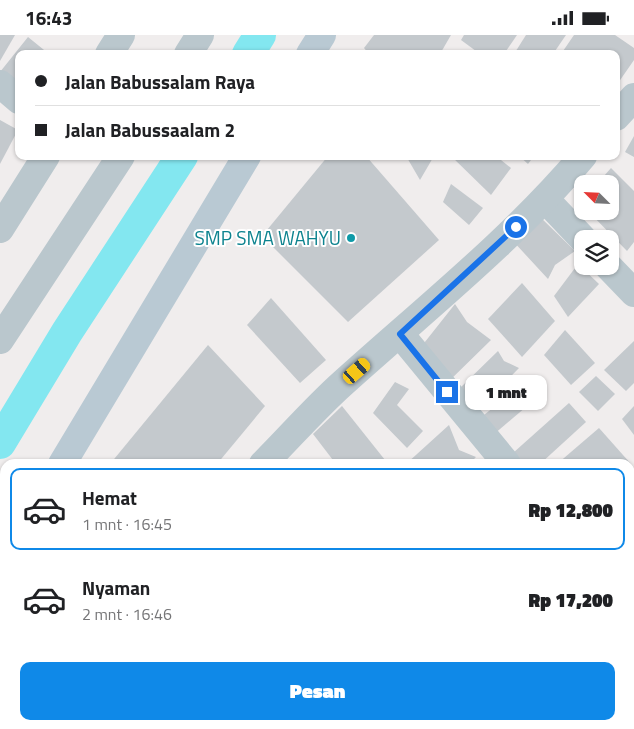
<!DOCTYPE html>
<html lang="id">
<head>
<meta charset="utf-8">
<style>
	:root { --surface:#fff; --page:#f2f2f2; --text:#202124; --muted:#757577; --line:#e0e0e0; --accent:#0f89e8 }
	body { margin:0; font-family:"Titillium Web",sans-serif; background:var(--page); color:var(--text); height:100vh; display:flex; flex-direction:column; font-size:19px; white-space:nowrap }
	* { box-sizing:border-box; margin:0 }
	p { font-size:16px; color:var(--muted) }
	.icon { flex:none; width:28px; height:28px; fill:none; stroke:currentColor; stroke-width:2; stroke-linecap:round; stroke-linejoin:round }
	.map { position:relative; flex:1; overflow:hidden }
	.sheet { position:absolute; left:0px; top:424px; width:635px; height:271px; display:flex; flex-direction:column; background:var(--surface); border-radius:15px 15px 0 0; box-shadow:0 1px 4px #0004 }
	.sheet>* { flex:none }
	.hud { position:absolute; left:15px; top:15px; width:605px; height:110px; border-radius:10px; box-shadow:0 1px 4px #0004; display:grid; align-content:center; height:110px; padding:0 20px; background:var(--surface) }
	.needle { width:32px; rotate:294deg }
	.controls { position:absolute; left:574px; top:140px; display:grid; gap:10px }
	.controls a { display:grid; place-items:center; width:45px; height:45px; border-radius:10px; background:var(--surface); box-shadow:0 1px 4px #0004; font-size:25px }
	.end { position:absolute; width:22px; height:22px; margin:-11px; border:6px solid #1a73e8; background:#fff; box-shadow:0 0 0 2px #fff }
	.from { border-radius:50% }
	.bubble { position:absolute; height:35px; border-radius:10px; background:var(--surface); box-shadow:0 1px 4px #0004; font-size:16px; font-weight:800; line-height:35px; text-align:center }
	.car { position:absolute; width:15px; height:30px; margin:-15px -8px; border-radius:6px; box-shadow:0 0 4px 1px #0007; background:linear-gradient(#f5c518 24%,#345 0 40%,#f5c518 0 76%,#345 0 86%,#f5c518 0) }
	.hud b { display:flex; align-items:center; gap:18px; height:48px; font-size:19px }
	.hud b+b { border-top:1px solid var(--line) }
	.hud i { width:12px; height:12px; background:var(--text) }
	ul { padding:9px 0 0; list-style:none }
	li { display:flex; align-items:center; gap:15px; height:82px; margin:0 10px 8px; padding:0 10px; border:2px solid transparent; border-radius:10px }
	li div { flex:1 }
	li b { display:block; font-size:19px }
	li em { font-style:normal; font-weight:800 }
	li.active { border-color:var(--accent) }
	li>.icon { width:45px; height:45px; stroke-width:1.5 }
	.action { display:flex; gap:10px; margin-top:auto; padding:10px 20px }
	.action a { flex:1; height:58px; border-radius:10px; background:var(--accent); color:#fff; font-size:20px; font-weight:800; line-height:58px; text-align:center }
	.status { display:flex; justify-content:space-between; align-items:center; height:35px; padding:0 25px; background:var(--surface); direction:ltr }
	.status svg { height:14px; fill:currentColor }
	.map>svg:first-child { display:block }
</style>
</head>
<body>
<div class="status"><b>16:43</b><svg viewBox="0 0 49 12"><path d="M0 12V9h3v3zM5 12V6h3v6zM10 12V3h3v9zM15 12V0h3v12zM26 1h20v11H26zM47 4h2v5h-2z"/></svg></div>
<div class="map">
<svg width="634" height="694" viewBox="0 0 634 694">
	<rect width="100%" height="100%" fill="#f0eded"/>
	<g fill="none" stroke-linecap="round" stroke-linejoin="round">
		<g stroke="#83e7f0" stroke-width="32">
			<polyline points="248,19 260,0"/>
			<polyline points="0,408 67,297 182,121"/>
		</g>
	</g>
	<g fill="#c4c9cd">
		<polygon points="0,0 15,0 0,26"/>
		<polygon points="374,0 451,0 440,19 369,19 364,13"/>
		<polygon points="464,0 517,0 504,19 480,19 461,5"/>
		<polygon points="526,0 566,0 553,19 514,19"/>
		<polygon points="574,0 615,0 634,13 634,25 616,51 616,19 561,19"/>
		<polygon points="28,2 49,19 19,19 19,56 0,37"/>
		<polygon points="0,85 18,95 0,129"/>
		<polygon points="634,101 634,122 625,117"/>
		<polygon points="328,121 366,121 439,205 348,287 262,201"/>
		<polygon points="406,121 434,121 420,145"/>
		<polygon points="451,121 496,121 511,133 491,160"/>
		<polygon points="519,121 534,121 528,129"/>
		<polygon points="611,133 634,156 634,207 627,216 588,176 610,176 610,149 597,149"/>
		<polygon points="451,149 483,173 469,190 443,167"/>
		<polygon points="537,179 575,216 555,230 548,244 512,205"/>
		<polygon points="578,229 599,249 568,282 554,261"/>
		<polygon points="522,248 555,286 522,322 488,284"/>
		<polygon points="271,263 326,325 300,348 247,290"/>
		<polygon points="455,269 467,287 491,305 445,350 417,317"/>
		<polygon points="565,295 595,328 571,350 544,320"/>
		<polygon points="634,306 634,348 626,356 604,335"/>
		<polygon points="208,310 265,371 217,429 110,429"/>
		<polygon points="498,316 504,326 519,333 480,373 466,365 458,355"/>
		<polygon points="596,341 615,359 598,376 579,357"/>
		<polygon points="526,346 539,361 493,400 479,384"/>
		<polygon points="395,347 409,354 397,370 423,396 407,413 373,378"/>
		<polygon points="569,368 586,387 540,429 521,429 513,418"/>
		<polygon points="342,371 385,425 379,429 336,429 313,399"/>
		<polygon points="634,371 634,400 622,384"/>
		<polygon points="449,390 459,415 476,422 469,429 406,429"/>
		<polygon points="599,393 631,429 557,429"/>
		<polygon points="634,460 634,470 630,466"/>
		<polygon points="5,587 5,638 0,642 0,592"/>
		<polygon points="630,629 634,634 634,681 630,685"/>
		<polygon points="25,690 106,690 107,692 105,694 28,694"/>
		<polygon points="183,690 216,690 220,694 179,694"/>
		<polygon points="259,690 281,690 284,694 255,694"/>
		<polygon points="368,690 401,690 396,694 363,694"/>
		<polygon points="420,690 427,690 431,694 417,694"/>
		<polygon points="495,690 546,690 542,694 498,694"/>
		<polygon points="579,690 625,690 621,694 582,694"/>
	</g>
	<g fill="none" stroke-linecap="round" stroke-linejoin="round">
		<g stroke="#bac7cd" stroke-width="28">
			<polyline points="109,19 121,0"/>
			<polyline points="188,19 200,0"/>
			<polyline points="0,49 19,65"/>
			<polyline points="616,82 634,62"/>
			<polyline points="546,165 583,204"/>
			<polyline points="0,194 46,121"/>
			<polyline points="608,231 634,258"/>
			<polyline points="400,299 507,429"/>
			<polyline points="0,305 121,121"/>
			<path d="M263 429C290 402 315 373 343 348 425 274 512 205 583 121"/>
			<polyline points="630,570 634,575"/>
			<polyline points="0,669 5,665"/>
			<polyline points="454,690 458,694"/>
			<polyline points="147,694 152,690"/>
		</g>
		<g stroke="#b9c9d3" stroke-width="28">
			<polyline points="310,19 322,0"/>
			<polyline points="62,429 247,121"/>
			<polyline points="0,532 5,524"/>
		</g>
	</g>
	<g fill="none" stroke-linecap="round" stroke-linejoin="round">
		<polyline stroke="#1a73e8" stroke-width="6" points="447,357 400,299 516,192"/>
	</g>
	<circle fill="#0f9aa8" stroke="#fff" stroke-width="2" cx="351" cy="203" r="5"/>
	<g text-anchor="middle" stroke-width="4" stroke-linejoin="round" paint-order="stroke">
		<g font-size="19" fill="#0d838f" stroke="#fff" text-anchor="end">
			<text x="341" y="210">SMP SMA WAHYU</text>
		</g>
	</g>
</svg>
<div class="controls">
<a><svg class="needle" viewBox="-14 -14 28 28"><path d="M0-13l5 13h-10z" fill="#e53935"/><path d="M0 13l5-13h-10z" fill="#757577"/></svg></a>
<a><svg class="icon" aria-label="layers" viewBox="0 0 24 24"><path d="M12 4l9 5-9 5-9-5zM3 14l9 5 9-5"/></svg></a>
</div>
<i class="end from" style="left:516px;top:192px"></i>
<i class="end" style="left:447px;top:357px"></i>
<div class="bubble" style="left:465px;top:340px;width:82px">1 mnt</div>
<i class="car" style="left:357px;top:336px;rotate:49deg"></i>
<div class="hud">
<b><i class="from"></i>Jalan Babussalam Raya</b>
<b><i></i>Jalan Babussaalam 2</b>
</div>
<section class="sheet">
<ul>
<li class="active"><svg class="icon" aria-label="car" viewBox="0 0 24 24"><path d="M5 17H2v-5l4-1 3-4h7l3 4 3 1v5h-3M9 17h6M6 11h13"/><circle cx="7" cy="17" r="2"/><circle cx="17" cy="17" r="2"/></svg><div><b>Hemat</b><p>1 mnt · 16:45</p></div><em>Rp 12,800</em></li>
<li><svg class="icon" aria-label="car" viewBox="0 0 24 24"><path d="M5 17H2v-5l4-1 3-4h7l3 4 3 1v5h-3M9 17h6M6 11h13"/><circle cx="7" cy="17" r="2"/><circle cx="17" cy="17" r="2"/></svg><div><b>Nyaman</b><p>2 mnt · 16:46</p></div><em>Rp 17,200</em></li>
</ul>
<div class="action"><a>Pesan</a></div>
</section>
</div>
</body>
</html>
